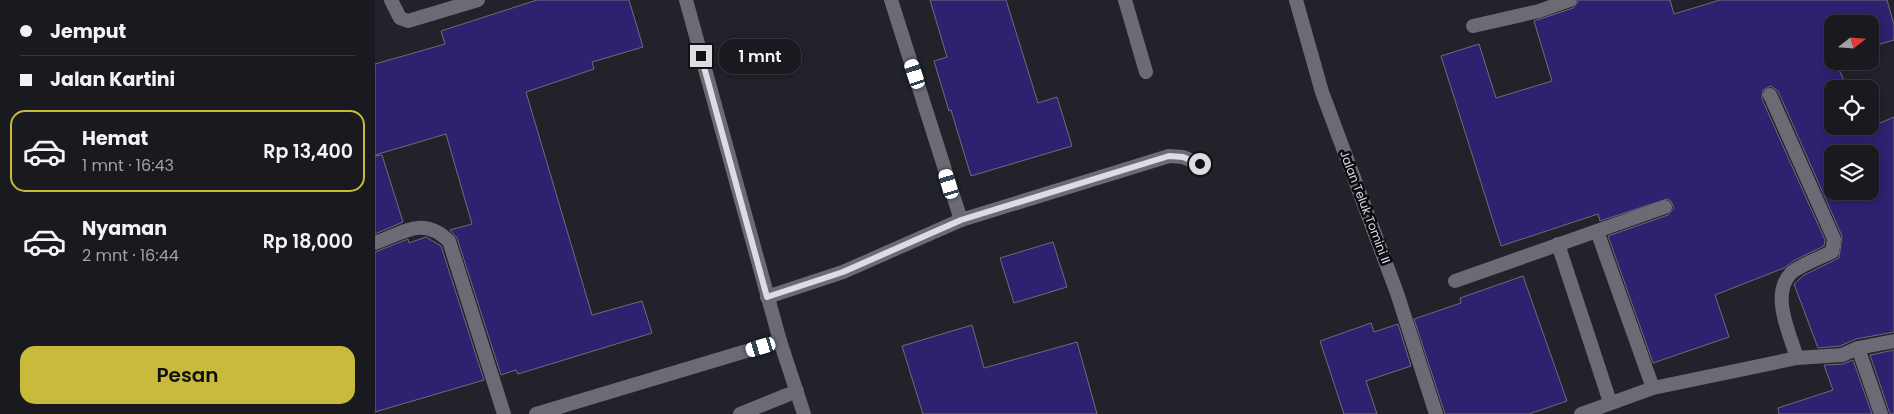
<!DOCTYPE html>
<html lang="id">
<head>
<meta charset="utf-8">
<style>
	:root { --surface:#191a20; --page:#222329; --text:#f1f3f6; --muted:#9fa1a5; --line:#37383e; --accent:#c8bb3b }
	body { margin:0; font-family:Poppins,sans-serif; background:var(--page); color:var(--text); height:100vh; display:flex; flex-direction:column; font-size:19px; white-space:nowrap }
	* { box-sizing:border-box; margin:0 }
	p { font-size:16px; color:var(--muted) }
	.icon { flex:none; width:28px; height:28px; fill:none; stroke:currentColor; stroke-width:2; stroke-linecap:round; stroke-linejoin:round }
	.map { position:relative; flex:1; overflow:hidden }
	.sheet { display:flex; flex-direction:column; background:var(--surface); width:375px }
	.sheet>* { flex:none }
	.hud { display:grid; align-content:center; height:110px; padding:0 20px; background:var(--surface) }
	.needle { width:32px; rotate:73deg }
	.fabs { position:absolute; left:1449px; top:15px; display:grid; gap:10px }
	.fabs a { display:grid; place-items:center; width:55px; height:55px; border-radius:10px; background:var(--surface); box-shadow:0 2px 8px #0003,0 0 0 1px var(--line); font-size:25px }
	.end { position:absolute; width:22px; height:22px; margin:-11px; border:6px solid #dcdce2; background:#111; box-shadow:0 0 0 2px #111 }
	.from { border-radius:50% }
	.bubble { position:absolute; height:35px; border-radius:15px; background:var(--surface); box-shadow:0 2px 8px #0003,0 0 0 1px var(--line); font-size:16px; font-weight:600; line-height:35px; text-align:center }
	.car { position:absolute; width:15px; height:30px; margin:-15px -8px; border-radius:6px; box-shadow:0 0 4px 1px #0007; background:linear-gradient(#fff 24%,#345 0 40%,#fff 0 76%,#345 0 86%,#fff 0) }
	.hud b { display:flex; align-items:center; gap:18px; height:48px; font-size:19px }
	.hud b+b { border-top:1px solid var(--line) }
	.hud i { width:12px; height:12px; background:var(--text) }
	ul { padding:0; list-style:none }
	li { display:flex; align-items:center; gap:15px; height:82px; margin:0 10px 8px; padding:0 10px; border:2px solid transparent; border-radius:15px }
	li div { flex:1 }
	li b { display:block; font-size:19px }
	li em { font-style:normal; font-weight:600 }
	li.active { border-color:var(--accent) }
	li>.icon { width:45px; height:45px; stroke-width:1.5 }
	.action { display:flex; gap:10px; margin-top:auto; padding:10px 20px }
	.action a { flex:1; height:58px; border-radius:15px; background:var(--accent); color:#111; font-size:20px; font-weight:600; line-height:58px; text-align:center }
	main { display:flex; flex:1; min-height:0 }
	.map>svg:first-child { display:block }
</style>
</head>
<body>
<main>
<section class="sheet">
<div class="hud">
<b><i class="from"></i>Jemput</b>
<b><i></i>Jalan Kartini</b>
</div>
<ul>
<li class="active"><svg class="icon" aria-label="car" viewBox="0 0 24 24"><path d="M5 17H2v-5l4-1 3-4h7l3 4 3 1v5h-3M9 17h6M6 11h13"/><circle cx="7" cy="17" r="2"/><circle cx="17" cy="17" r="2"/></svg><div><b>Hemat</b><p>1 mnt · 16:43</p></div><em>Rp 13,400</em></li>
<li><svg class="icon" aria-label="car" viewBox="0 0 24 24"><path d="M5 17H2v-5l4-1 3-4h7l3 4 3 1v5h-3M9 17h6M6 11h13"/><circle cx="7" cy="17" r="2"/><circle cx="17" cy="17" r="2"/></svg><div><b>Nyaman</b><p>2 mnt · 16:44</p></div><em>Rp 18,000</em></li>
</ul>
<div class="action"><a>Pesan</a></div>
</section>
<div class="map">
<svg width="1519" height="414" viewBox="0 0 1519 414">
	<rect width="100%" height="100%" fill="#21222a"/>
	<g fill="#2d2170" stroke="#6d6d78" fill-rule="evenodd">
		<polygon points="162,0 254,0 268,47 217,62 219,69 151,92 217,315 267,301 277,333 143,374 141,370 126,375 82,238 75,230 97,224 71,134 0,155 0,64 70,44 66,31"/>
		<polygon points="555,0 631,0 663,103 682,97 697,146 596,176 576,110 574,111 559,61 572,57"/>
		<path d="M1204 0H1295L1299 14 1345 0H1512L1519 25V40L1495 47V24H1458V61H1460L1473 89H1458V126H1489L1491 129 1519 117V332L1481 339 1465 346 1443 348 1419 284 1429 275 1464 258 1467 236 1403 91 1396 86 1388 90 1387 99 1450 240 1449 246 1420 260 1409 268 1340 295 1354 337 1278 363 1233 236 1293 215 1299 208 1296 201 1292 199 1225 221 1223 214 1126 246 1066 56 1104 44 1121 98 1177 81 1159 21 1198 8ZM1458 154H1495V191H1458Z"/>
		<polygon points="7,155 28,222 0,234 0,156"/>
		<polygon points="51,237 66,246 109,380 0,412 0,252 33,239 34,243"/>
		<polygon points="678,242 692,287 639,303 625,258"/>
		<polygon points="1148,276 1192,401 1154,414 1070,414 1039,319 1086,303 1085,298"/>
		<polygon points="996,323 999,332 1023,324 1036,366 991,381 1002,414 969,414 945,341"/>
		<polygon points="597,325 609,368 702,342 722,414 548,414 527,346"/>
		<polygon points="1519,350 1519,414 1515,414 1495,355"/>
		<polygon points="1478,360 1497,414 1404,414 1403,408 1458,390 1449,365 1468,364"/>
	</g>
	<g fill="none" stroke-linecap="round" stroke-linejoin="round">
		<g stroke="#6a6b75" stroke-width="14">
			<polyline points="516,0 586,220"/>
			<polyline points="750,0 771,72"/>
			<polyline points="392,297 468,272 586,220 794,156 808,157 825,164"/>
		</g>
		<g stroke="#6a6b75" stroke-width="14">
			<polyline points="16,0 25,18 33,21 103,0"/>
			<polyline points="311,0 405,341 429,414"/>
			<polyline points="921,0 947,92 1022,293 1061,414"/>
			<polyline points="1098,26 1164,11 1195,0"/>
			<path d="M1395 95 1459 239 1457 252C1446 257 1424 266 1416 273 1395 295 1415 334 1422 358"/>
			<polyline points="1222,231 1278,388"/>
			<path d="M0 243C30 232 48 216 74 241L129 414"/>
			<polyline points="1183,244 1235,402"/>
			<polyline points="1080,281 1290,207"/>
			<polyline points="1483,348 1506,414"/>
			<polyline points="161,414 405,341"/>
			<polyline points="365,414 422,391"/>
			<polyline points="1206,414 1278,388 1422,358 1467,355 1483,348 1519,341"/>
		</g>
	</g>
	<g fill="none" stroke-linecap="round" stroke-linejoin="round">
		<polyline stroke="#dcdce2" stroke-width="6" points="326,56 392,297 468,272 586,220 794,156 808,157 825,164"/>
	</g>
	<g text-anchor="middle" stroke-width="5" stroke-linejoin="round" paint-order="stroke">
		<g font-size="12" fill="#dcdce2" stroke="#0b0b0f">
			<text transform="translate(990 207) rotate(69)" y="4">Jalan Teluk Tomini II</text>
		</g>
	</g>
</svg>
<div class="fabs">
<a><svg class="needle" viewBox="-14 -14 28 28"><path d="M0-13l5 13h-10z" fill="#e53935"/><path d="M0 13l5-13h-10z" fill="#9fa1a5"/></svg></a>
<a><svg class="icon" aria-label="locate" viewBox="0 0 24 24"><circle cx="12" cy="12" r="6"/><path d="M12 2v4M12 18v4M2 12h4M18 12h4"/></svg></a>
<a><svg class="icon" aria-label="layers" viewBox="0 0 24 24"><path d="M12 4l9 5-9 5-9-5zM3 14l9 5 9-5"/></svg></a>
</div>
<i class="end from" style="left:825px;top:164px"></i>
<i class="end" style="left:326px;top:56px"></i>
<div class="bubble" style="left:344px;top:39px;width:82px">1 mnt</div>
<i class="car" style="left:540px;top:74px;rotate:342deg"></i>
<i class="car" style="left:574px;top:184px;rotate:343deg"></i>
<i class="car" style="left:386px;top:347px;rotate:253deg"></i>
</div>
</main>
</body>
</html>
